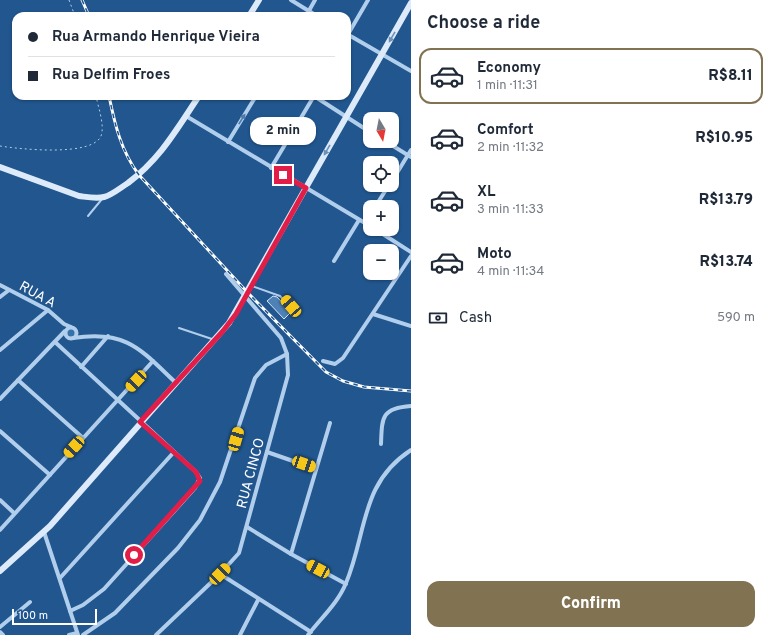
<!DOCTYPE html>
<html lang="en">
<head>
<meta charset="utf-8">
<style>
	:root { --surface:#fff; --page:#f2f2f3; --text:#1f2937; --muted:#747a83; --line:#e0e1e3; --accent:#817252 }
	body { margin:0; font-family:Overpass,sans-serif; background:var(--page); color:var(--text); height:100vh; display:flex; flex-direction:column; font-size:15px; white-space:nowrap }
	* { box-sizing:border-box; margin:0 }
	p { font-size:13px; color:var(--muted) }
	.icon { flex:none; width:22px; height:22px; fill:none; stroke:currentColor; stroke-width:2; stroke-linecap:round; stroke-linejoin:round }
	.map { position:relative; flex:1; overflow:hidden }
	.details { display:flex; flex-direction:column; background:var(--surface); width:360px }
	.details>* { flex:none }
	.top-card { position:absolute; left:12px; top:12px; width:339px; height:88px; border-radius:12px; box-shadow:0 1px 3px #0004; display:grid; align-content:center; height:88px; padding:0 16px; background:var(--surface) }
	.needle { width:26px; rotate:170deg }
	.fabs { position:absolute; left:363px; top:112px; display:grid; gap:8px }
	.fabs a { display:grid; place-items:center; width:36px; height:36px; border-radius:8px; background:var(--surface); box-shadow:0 1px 3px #0004; font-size:20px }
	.scale { position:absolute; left:12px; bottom:10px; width:85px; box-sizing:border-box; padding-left:4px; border:2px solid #fff; border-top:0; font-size:11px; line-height:14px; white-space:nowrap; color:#fff; -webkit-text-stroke:3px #21568e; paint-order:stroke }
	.end { position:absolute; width:18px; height:18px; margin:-9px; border:5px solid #e11d48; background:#fff; box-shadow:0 0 0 2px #fff }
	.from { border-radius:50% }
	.bubble { position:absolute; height:28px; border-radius:12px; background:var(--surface); box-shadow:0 1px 3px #0004; font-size:13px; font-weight:800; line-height:28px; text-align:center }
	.car { position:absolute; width:12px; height:24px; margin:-12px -6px; border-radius:5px; box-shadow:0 0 3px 1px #0007; background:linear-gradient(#f5c518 24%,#345 0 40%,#f5c518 0 76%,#345 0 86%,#f5c518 0) }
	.top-card b { display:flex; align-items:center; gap:14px; height:38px; font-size:15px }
	.top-card b+b { border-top:1px solid var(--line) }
	.top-card i { width:10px; height:10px; background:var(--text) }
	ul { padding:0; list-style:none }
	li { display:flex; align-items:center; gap:12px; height:56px; margin:0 8px 6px; padding:0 8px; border:2px solid transparent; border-radius:12px }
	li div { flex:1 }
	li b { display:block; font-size:15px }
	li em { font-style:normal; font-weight:800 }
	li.selected { border-color:var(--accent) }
	li>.icon { width:36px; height:36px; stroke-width:1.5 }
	h2 { padding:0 16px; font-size:18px; line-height:48px }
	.pay { display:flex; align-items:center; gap:10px; height:44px; padding:0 16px; font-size:15px }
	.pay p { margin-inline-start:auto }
	.action { display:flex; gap:8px; margin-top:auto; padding:8px 16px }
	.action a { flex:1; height:46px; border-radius:12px; background:var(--accent); color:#fff; font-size:16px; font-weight:800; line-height:46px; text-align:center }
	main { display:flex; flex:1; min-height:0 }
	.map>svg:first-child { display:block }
</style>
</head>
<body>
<main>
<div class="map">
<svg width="411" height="635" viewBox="0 0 411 635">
	<rect width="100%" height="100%" fill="#21568e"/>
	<circle fill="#3571ab" cx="70" cy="333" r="5"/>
	<polygon fill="#4e82b7" stroke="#d6e7f9" points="273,296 277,297 291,312 284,319 267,301"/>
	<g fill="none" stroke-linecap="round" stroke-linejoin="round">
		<g stroke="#b1ceec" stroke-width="1" stroke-dasharray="2 3" stroke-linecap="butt">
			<polyline points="69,0 75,16"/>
			<path d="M0 146C19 149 92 157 101 136 105 125 98 107 96 96"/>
		</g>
		<g stroke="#b1ceec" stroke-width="2">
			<polyline points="88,216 102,199"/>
			<polyline points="252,286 280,296 296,313"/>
			<polyline points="179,328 212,339"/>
		</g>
		<g stroke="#b1ceec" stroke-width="4">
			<polyline points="291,0 317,16"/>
			<polyline points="306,16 315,0"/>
			<polyline points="347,34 411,71"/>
			<polyline points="347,36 368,0"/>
			<polyline points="314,96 370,132"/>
			<polyline points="186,116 370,226"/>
			<polyline points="385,141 411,157"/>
			<polyline points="228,142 256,96"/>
			<polyline points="271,168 314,96"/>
			<polyline points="392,181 411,150"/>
			<polyline points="375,207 389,185"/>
			<polyline points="365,223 370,216"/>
			<polyline points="375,229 411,252"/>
			<polyline points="334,261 359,220"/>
			<polyline points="0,285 48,310 64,324 71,327"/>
			<polyline points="0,297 9,290"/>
			<polyline points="373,314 411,326"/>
			<circle cx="71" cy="333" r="5.5"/>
			<path d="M73 338C127 330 140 349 176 383"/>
			<polyline points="55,342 196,472 200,478 195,488 104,589 83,605 70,611"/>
			<polyline points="0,350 48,310"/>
			<polyline points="323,361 335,364 343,358 411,256"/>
			<polyline points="81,367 108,336"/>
			<polyline points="18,380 83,438"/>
			<polyline points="0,399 65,331"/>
			<polyline points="0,431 50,475"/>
			<path d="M381 444C382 418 381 408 411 406"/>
			<polyline points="267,452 316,469"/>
			<polyline points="0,500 14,513"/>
			<polyline points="247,527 291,554 346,584"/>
			<polyline points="0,530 153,361"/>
			<polyline points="44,532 78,635"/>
			<polyline points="291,554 330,423"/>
			<polyline points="220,574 311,632"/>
			<polyline points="60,578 174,452"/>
			<polyline points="0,627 30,602"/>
			<polyline points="0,632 3,635"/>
			<polyline points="69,635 77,633"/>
			<polyline points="83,635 115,613 178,548 200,520 220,482 255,378 266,365 287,354"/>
			<polyline points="156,635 220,574 239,553 288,375 287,354 281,338 226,274"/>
			<polyline points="240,635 258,600"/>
			<path d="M308 635C321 618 338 603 346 583 367 533 360 483 411 450"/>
		</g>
		<g stroke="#dceaf9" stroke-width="6">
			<polyline points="249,16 259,0"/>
			<path d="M0 167 79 196C87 197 96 199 104 197 112 195 120 188 128 183 161 158 176 130 199 96"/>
			<polyline points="0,571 50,526 229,323 411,3"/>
		</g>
		<defs>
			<g id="rail">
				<polyline points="82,0 89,16"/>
				<path d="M109 96C115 125 121 151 139 175L248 293 326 372 343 381 364 387 411 391"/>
			</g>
		</defs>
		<use href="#rail" stroke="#fff" stroke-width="3"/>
		<use href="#rail" stroke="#21568e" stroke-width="1.5" stroke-dasharray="4.5" stroke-linecap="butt"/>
	</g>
	<defs><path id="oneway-solid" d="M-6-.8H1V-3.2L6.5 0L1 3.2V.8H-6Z"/></defs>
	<g fill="#6c91b9">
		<use href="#oneway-solid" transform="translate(392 37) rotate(120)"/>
		<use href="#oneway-solid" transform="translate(327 150) rotate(120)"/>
	</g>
	<use fill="#4c7aaa" href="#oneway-solid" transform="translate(242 119) rotate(-58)"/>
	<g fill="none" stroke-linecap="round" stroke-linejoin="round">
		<polyline stroke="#e11d48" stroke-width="5" points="134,555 200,481 196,472 140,422 223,331 236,314 306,188 283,175"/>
	</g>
	<g text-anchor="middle" stroke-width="3.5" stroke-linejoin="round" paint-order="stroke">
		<g font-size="14" fill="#fff" stroke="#21568e">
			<text transform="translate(38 294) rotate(29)" y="5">RUA A</text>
			<text transform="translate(250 473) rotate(-75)" y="5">RUA CINCO</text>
		</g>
	</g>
</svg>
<div class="fabs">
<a><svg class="needle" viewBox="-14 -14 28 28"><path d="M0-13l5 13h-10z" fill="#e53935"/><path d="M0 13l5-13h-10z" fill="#747a83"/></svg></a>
<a><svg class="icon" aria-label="locate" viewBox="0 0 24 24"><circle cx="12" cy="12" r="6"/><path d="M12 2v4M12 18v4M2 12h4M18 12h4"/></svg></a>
<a>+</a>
<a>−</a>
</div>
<div class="scale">100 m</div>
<i class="end from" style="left:134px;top:555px"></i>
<i class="end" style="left:283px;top:175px"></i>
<div class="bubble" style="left:250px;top:117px;width:66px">2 min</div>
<i class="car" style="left:291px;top:306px;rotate:319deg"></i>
<i class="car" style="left:136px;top:381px;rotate:223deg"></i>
<i class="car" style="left:236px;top:439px;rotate:16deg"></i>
<i class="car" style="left:74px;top:447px;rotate:222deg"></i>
<i class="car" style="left:304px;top:464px;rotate:109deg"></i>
<i class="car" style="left:318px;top:569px;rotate:298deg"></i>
<i class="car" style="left:220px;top:574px;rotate:45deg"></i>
<div class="top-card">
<b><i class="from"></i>Rua Armando Henrique Vieira</b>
<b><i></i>Rua Delfim Froes</b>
</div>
</div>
<section class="details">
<h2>Choose a ride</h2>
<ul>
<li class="selected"><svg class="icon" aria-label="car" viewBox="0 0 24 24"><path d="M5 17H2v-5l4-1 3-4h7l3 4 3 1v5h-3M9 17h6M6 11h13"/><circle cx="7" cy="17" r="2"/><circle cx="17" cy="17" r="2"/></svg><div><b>Economy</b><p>1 min · 11:31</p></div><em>R$8.11</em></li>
<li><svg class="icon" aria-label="car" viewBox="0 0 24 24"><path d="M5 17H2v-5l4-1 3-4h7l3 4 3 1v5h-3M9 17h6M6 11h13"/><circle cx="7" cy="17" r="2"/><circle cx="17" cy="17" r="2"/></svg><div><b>Comfort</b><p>2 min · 11:32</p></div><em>R$10.95</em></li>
<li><svg class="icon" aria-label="car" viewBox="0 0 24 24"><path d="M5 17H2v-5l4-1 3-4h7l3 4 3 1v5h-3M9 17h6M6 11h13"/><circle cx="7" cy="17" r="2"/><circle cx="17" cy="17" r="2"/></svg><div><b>XL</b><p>3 min · 11:33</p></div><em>R$13.79</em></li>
<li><svg class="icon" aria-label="car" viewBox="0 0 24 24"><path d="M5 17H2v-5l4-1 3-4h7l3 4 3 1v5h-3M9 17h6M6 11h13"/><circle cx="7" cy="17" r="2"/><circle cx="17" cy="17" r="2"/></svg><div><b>Moto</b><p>4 min · 11:34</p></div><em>R$13.74</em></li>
</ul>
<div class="pay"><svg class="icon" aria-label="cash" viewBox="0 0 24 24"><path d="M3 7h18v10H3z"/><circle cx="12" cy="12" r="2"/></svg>Cash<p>590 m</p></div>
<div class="action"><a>Confirm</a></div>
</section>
</main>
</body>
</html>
